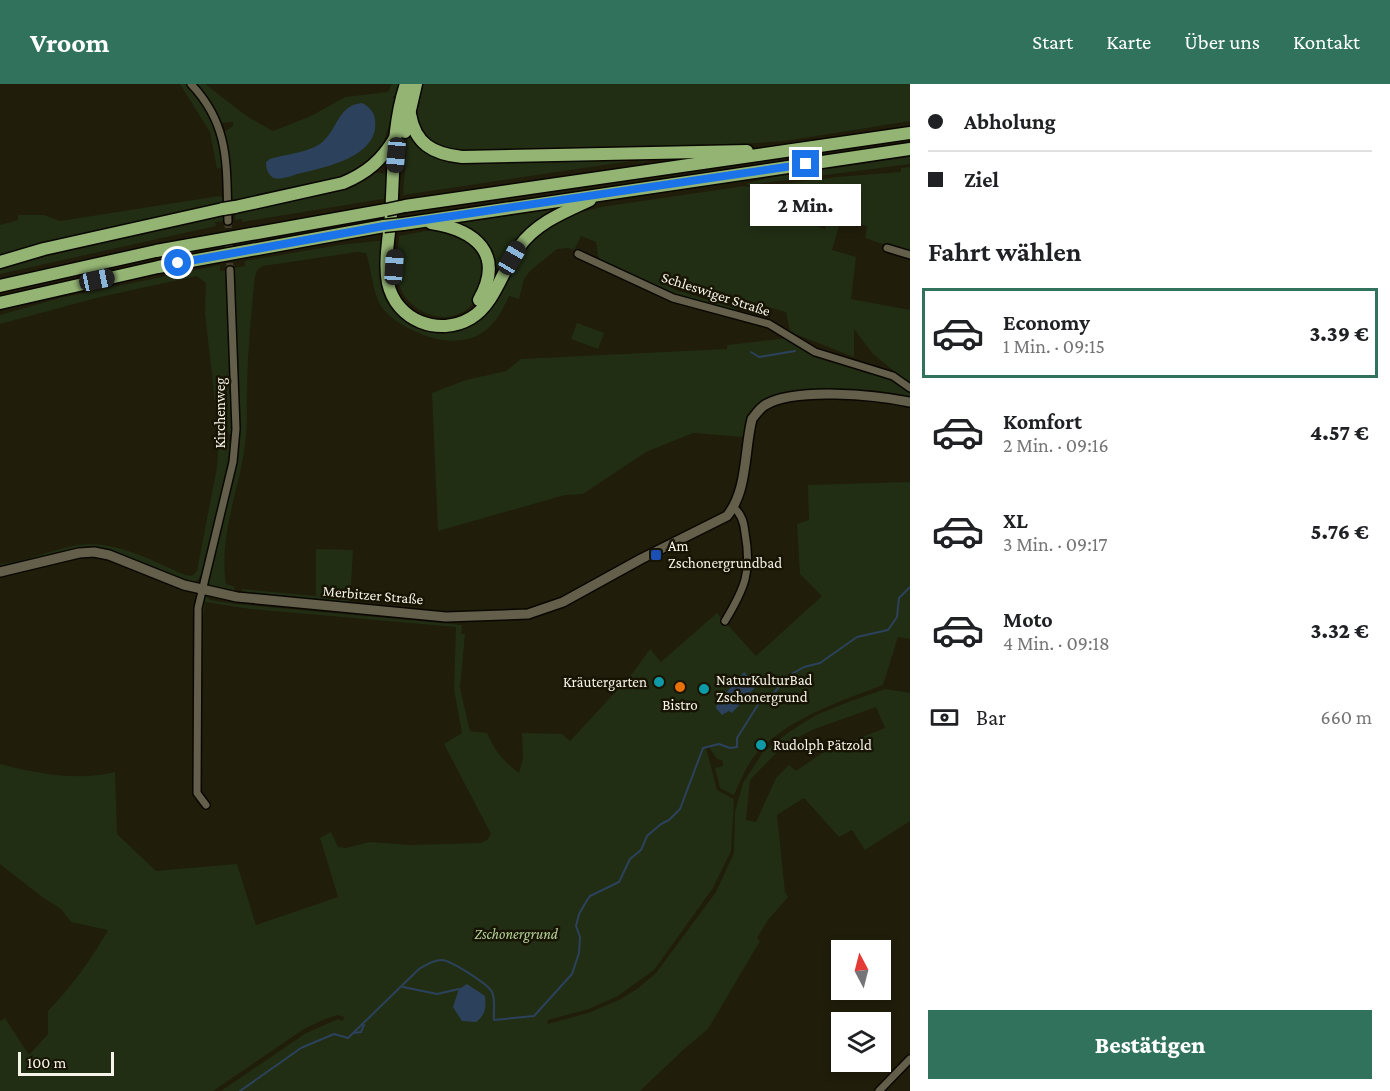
<!DOCTYPE html>
<html lang="de">
<head>
<meta charset="utf-8">
<style>
	:root { --surface:#fff; --page:#f2f2f2; --text:#202124; --muted:#757577; --line:#e0e0e0; --accent:#30725c }
	body { margin:0; font-family:"Crimson Pro",serif; background:var(--page); color:var(--text); height:100vh; display:flex; flex-direction:column; font-size:22px; white-space:nowrap }
	* { box-sizing:border-box; margin:0 }
	p { font-size:20px; color:var(--muted) }
	.icon { flex:none; width:33px; height:33px; fill:none; stroke:currentColor; stroke-width:2; stroke-linecap:round; stroke-linejoin:round }
	.map { position:relative; flex:1; overflow:hidden }
	.panel { display:flex; flex-direction:column; background:var(--surface); width:480px }
	.panel>* { flex:none }
	.hud { display:grid; align-content:center; height:132px; padding:0 18px; background:var(--surface) }
	.needle { width:39px; rotate:353deg }
	.controls { position:absolute; left:831px; top:856px; display:grid; gap:12px }
	.controls a { display:grid; place-items:center; width:60px; height:60px; border-radius:0px; background:var(--surface); box-shadow:0 3px 9px #0003; font-size:30px }
	.scale { position:absolute; left:18px; bottom:15px; width:96px; box-sizing:border-box; padding-left:6px; border:3px solid #f6f4e9; border-top:0; font-size:16px; line-height:21px; white-space:nowrap; color:#f6f4e9; -webkit-text-stroke:4px #171403; paint-order:stroke }
	.end { position:absolute; width:27px; height:27px; margin:-14px; border:8px solid #1a73e8; background:#fff; box-shadow:0 0 0 3px #fff }
	.from { border-radius:50% }
	.bubble { position:absolute; height:42px; border-radius:0px; background:var(--surface); box-shadow:0 3px 9px #0003; font-size:20px; font-weight:800; line-height:42px; text-align:center }
	.car { position:absolute; width:18px; height:36px; margin:-18px -9px; border-radius:8px; box-shadow:0 0 4px 2px #0007; background:linear-gradient(#222 24%,#8ab4d8 0 40%,#222 0 76%,#8ab4d8 0 86%,#222 0) }
	.hud b { display:flex; align-items:center; gap:21px; height:57px; font-size:22px }
	.hud b+b { border-top:2px solid var(--line) }
	.hud i { width:15px; height:15px; background:var(--text) }
	ul { padding:0; list-style:none }
	li { display:flex; align-items:center; gap:18px; height:90px; margin:0 12px 9px; padding:0 6px; border:3px solid transparent; border-radius:0px }
	li div { flex:1 }
	li b { display:block; font-size:22px }
	li em { font-style:normal; font-weight:800 }
	li.current { border-color:var(--accent) }
	li>.icon { width:54px; height:54px; stroke-width:1.5 }
	h2 { padding:0 18px; font-size:27px; line-height:72px }
	.pay { display:flex; align-items:center; gap:15px; height:66px; padding:0 18px; font-size:22px }
	.pay p { margin-inline-start:auto }
	.cta { display:flex; gap:12px; margin-top:auto; padding:12px 18px }
	.cta a { flex:1; height:69px; border-radius:0px; background:var(--accent); color:#fff; font-size:24px; font-weight:800; line-height:69px; text-align:center }
	header { display:flex; align-items:center; gap:36px; box-sizing:border-box; height:84px; padding:0 30px; background:var(--accent); color:#fff }
	header strong { font-size:28px }
	nav { display:flex; gap:33px; margin-inline-start:auto; font-size:21px }
	main { display:flex; flex:1; min-height:0 }
	.map>svg:first-child { display:block }
</style>
</head>
<body>
<header>
<strong>Vroom</strong>
<nav><a>Start</a><a>Karte</a><a>Über uns</a><a>Kontakt</a></nav>
</header>
<main>
<div class="map">
<svg width="910" height="1007" viewBox="0 0 910 1007">
	<rect width="100%" height="100%" fill="#201d0b"/>
	<g fill="#212e14" fill-rule="evenodd">
		<path d="M180 0H187C210 23 220 50 224 82L217 85 210 48Z"/>
		<polygon points="195,0 205,0 248,33 273,47 311,32 345,13 388,8 392,0 400,0 397,12 393,12 393,15 396,16 384,58 364,82 343,93 232,118 227,58 224,48 233,42 233,38 221,39 205,11"/>
		<polygon points="420,0 910,0 910,37 785,57 724,61 455,70 429,62 413,31"/>
		<polygon points="408,44 427,67 689,71 639,78 638,76 403,111"/>
		<polygon points="910,73 910,80 749,101 745,100 767,94"/>
		<path d="M910 83V169L865 154 867 142 841 135 832 166 856 173 851 215 910 226V300L873 270 854 245V273L790 248 786 228 665 194 664 199 676 206 735 224 737 229 675 212 599 177 596 158 581 152 574 166 568 164 557 165 530 187 524 195 519 215 509 212C505 220 501 230 495 237 475 263 441 260 414 247 403 242 388 233 381 222 372 207 372 186 366 169L357 168 263 182 258 185 255 192C251 228 248 265 247 301 246 318 248 335 246 351 242 401 218 449 226 500L235 503 234 509 210 503 207 496 208 488 235 381 233 184 245 182V177L339 161 386 156 384 190 406 234 464 244 480 234 522 167 546 145 571 131 601 123 744 102 755 104C760 131 802 137 825 145L826 140 772 122 763 116 760 103 837 93 901 88V84Z"/>
		<polygon points="373,88 389,90 389,114 242,138 242,135 235,136 235,128"/>
		<polygon points="219,112 224,114 224,119 0,175 0,141 18,136 18,131 44,131 60,137"/>
		<polygon points="563,124 549,132 489,207 490,178 455,140"/>
		<polygon points="223,131 224,137 215,138 216,142 0,190 0,184 46,169"/>
		<path d="M442 144C457 147 462 152 473 162 484 173 486 181 482 195 480 202 479 211 475 217 453 247 407 231 398 198 395 184 398 167 399 152Z"/>
		<path d="M220 181V187L227 186 232 349 229 351 226 343H223L225 353 231 359 224 402 203 487 198 496 190 499 112 469 57 472 55 469 48 472V474L0 484V480C25 478 48 467 73 462 112 454 150 476 185 491L192 492 197 487 217 383 219 354 205 229 206 199 197 192 100 213 0 240V231L60 214Z"/>
		<polygon points="577,239 604,249 598,265 571,255"/>
		<polygon points="787,254 815,272 892,296 910,308 910,314 869,308 767,315 753,325 743,353 693,349 646,368 583,410 565,411 438,447 432,309 466,296 506,287 521,275 727,265 727,261"/>
		<path d="M910 398V555L898 553 883 601C839 618 788 634 756 670 746 682 740 698 734 711L720 704 715 684 723 682 722 676 717 675 708 662 706 663 717 706 734 715 731 767 713 804 654 886 618 912 589 925 548 936 547 940 588 929 619 916 637 905 656 889 716 808 734 769 735 728 743 699 763 668 789 648 816 631 851 617 885 605 910 609V737L865 766 852 746 839 753 804 714 777 731 785 808 788 813 768 836 757 854 760 857 708 945 683 966 640 1007H221L306 949 338 935 343 937 344 933 338 931 325 935 304 945 213 1007H0V937L5 934 29 971 48 950V927C72 902 91 876 108 846L71 838 61 825 42 813 0 780V680C38 690 76 697 115 688L117 750 156 787 237 780 256 841 338 813 320 754 331 748 338 763 346 764 370 758 410 761 480 759 487 756 491 750 444 660 462 649 454 606 456 543 250 525 205 518 201 548 199 524 204 511 210 516 236 520 462 541 461 550H465L460 604 470 647 487 649C495 667 503 677 519 689L523 674 522 649 562 650 570 657 632 590 650 565 661 578 717 529 756 572 822 512 800 490 797 440 809 436 808 401ZM876 623 885 644 822 669 796 687 789 681 776 694 756 738 746 736 750 696 785 660 812 646Z"/>
		<polygon points="316,465 353,466 350,519 242,510 242,505 316,512"/>
	</g>
	<g fill="#2c425c">
		<path d="M362 19C369 23 374 27 375 36 380 73 323 84 297 90 291 92 281 96 274 94 268 91 266 85 266 78L270 75C286 70 306 69 320 60 338 47 337 21 362 19Z"/>
		<polygon points="744,588 754,598 759,593 761,595 759,599 732,629 729,627 722,631 716,624 717,619"/>
		<path d="M467 900 485 912C486 924 486 930 476 938L462 937 453 923 459 905Z"/>
	</g>
	<g fill="none" stroke-linecap="round" stroke-linejoin="round">
		<g stroke="#2c425c" stroke-width="2">
			<polyline points="751,268 759,273 795,267"/>
			<polyline points="403,903 437,910 459,905 460,908"/>
			<polyline points="354,949 361,948 364,941"/>
			<path d="M240 1007 301 964 334 950 348 954 419 885C426 881 433 876 441 876 449 875 488 900 492 908 496 917 493 926 494 936L534 932 572 890 579 869 580 853 576 842 579 830 586 818 590 812 619 798 630 775 641 766 647 752 661 740 669 736 680 725 703 664 719 660 730 664 737 663V654L759 619 769 615 788 592 804 583 820 579 857 553 888 546 897 533 899 514 910 503"/>
		</g>
		<polyline stroke="#403d2c" stroke-width="7" stroke-dasharray="7 3.5" stroke-linecap="butt" points="228,137 230,186"/>
		<defs>
			<g id="street">
				<path d="M191 0C231 42 226 83 228 137"/>
				<polyline points="887,164 910,171"/>
				<polyline points="578,170 673,214 769,240 815,268 893,292 910,304"/>
				<path d="M725 537C745 504 752 487 745 449 744 439 742 430 734 424"/>
				<polyline points="206,721 197,709 198,524 233,378 236,345 230,186"/>
				<polyline points="879,1007 910,975"/>
			</g>
			<path id="secondary" d="M0 488 79 469 94 468 109 471 184 501 237 513 446 533 528 530 563 518 641 475 727 432C748 406 744 367 752 335 756 330 759 325 765 321 796 303 875 311 910 318"/>
			<g id="highway">
				<path d="M406 0C392 41 394 88 391 131 389 152 384 178 388 199 396 237 439 253 471 234 495 220 503 184 519 163 536 139 564 128 590 116"/>
				<path d="M410 30C415 60 433 70 462 73L747 67"/>
				<polyline points="405,48 416,0"/>
				<polyline points="405,122 910,49"/>
				<path d="M235 123 343 99C367 89 382 76 395 54"/>
				<path d="M431 139C476 146 505 170 479 216"/>
				<polyline points="403,140 910,65"/>
				<polyline points="0,178 44,165 223,125"/>
				<polyline points="0,202 156,167 386,126"/>
				<polyline points="0,219 158,183 384,142"/>
			</g>
		</defs>
		<use href="#street" stroke="#0a0700" stroke-width="10"/>
		<use href="#secondary" stroke="#0a0700" stroke-width="12"/>
		<use href="#highway" stroke="#0a0700" stroke-width="15"/>
		<use href="#street" stroke="#635f4b" stroke-width="7"/>
		<use href="#secondary" stroke="#635f4b" stroke-width="9"/>
		<use href="#highway" stroke="#94b474" stroke-width="12"/>
		<defs>
			<g id="highway-bridge">
				<polyline points="223,125 235,123"/>
				<polyline points="386,126 405,122"/>
				<polyline points="384,142 403,140"/>
			</g>
		</defs>
		<use href="#highway-bridge" stroke="#0a0700" stroke-width="15" stroke-linecap="butt"/>
		<use href="#highway-bridge" stroke="#94b474" stroke-width="12"/>
	</g>
	<g fill="none" stroke-linecap="round" stroke-linejoin="round">
		<polyline stroke="#1a73e8" stroke-width="8" points="178,179 384,142 806,80"/>
	</g>
	<rect fill="#1a4fb4" stroke="#171403" stroke-width="2" x="650" y="465" width="12" height="12" rx="3"/>
	<g fill="#0f9aa8" stroke="#171403" stroke-width="2">
		<circle cx="659" cy="598" r="6"/>
		<circle cx="704" cy="605" r="6"/>
		<circle cx="761" cy="661" r="6"/>
	</g>
	<circle fill="#e8710a" stroke="#171403" stroke-width="2" cx="680" cy="603" r="6"/>
	<g text-anchor="middle" stroke-width="5" stroke-linejoin="round" paint-order="stroke">
		<g font-size="15" fill="#f6f4e9" stroke="#171403">
			<text transform="translate(716 210) rotate(18)" y="5">Schleswiger Straße</text>
			<text transform="translate(220 329) rotate(-90)" y="5">Kirchenweg</text>
			<text transform="translate(373 511) rotate(5)" y="5">Merbitzer Straße</text>
		</g>
		<g font-size="15" fill="#f6f4e9" stroke="#171403" text-anchor="start">
			<text x="668" y="467">Am<tspan x="668" dy="17">Zschonergrundbad</tspan></text>
			<text x="716" y="601">NaturKulturBad<tspan x="716" dy="17">Zschonergrund</tspan></text>
			<text x="647" y="603" text-anchor="end">Kräutergarten</text>
			<text x="680" y="626" text-anchor="middle">Bistro</text>
			<text x="773" y="666">Rudolph Pätzold</text>
		</g>
		<g font-size="15" font-style="italic" fill="#b4d299" stroke="#171403">
			<text x="516" y="855">Zschonergrund</text>
		</g>
	</g>
</svg>
<div class="controls">
<a><svg class="needle" viewBox="-14 -14 28 28"><path d="M0-13l5 13h-10z" fill="#e53935"/><path d="M0 13l5-13h-10z" fill="#757577"/></svg></a>
<a><svg class="icon" aria-label="layers" viewBox="0 0 24 24"><path d="M12 4l9 5-9 5-9-5zM3 14l9 5 9-5"/></svg></a>
</div>
<div class="scale">100 m</div>
<i class="end from" style="left:178px;top:179px"></i>
<i class="end" style="left:806px;top:80px"></i>
<div class="bubble" style="left:750px;top:100px;width:111px">2 Min.</div>
<i class="car" style="left:396px;top:71px;rotate:185deg"></i>
<i class="car" style="left:512px;top:174px;rotate:30deg"></i>
<i class="car" style="left:394px;top:183px;rotate:4deg"></i>
<i class="car" style="left:97px;top:196px;rotate:78deg"></i>
</div>
<section class="panel">
<div class="hud">
<b><i class="from"></i>Abholung</b>
<b><i></i>Ziel</b>
</div>
<h2>Fahrt wählen</h2>
<ul>
<li class="current"><svg class="icon" aria-label="car" viewBox="0 0 24 24"><path d="M5 17H2v-5l4-1 3-4h7l3 4 3 1v5h-3M9 17h6M6 11h13"/><circle cx="7" cy="17" r="2"/><circle cx="17" cy="17" r="2"/></svg><div><b>Economy</b><p>1 Min. · 09:15</p></div><em>3.39 €</em></li>
<li><svg class="icon" aria-label="car" viewBox="0 0 24 24"><path d="M5 17H2v-5l4-1 3-4h7l3 4 3 1v5h-3M9 17h6M6 11h13"/><circle cx="7" cy="17" r="2"/><circle cx="17" cy="17" r="2"/></svg><div><b>Komfort</b><p>2 Min. · 09:16</p></div><em>4.57 €</em></li>
<li><svg class="icon" aria-label="car" viewBox="0 0 24 24"><path d="M5 17H2v-5l4-1 3-4h7l3 4 3 1v5h-3M9 17h6M6 11h13"/><circle cx="7" cy="17" r="2"/><circle cx="17" cy="17" r="2"/></svg><div><b>XL</b><p>3 Min. · 09:17</p></div><em>5.76 €</em></li>
<li><svg class="icon" aria-label="car" viewBox="0 0 24 24"><path d="M5 17H2v-5l4-1 3-4h7l3 4 3 1v5h-3M9 17h6M6 11h13"/><circle cx="7" cy="17" r="2"/><circle cx="17" cy="17" r="2"/></svg><div><b>Moto</b><p>4 Min. · 09:18</p></div><em>3.32 €</em></li>
</ul>
<div class="pay"><svg class="icon" aria-label="cash" viewBox="0 0 24 24"><path d="M3 7h18v10H3z"/><circle cx="12" cy="12" r="2"/></svg>Bar<p>660 m</p></div>
<div class="cta"><a>Bestätigen</a></div>
</section>
</main>
</body>
</html>
